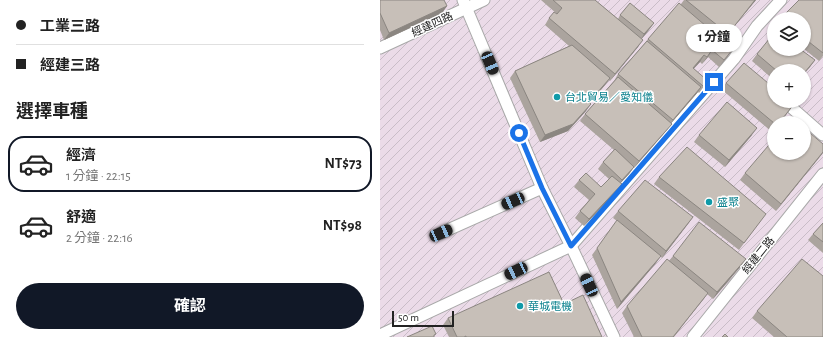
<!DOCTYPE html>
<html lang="zh-TW">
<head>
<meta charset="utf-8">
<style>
	:root { --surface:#fff; --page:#f6f6f6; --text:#222; --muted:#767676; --line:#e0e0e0; --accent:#111827 }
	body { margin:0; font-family:"Alegreya Sans","Noto Sans TC",sans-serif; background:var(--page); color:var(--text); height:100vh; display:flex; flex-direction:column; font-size:15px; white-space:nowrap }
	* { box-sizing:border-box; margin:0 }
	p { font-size:13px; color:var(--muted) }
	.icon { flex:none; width:22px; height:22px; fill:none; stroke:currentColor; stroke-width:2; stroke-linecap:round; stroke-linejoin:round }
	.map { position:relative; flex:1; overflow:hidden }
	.panel { display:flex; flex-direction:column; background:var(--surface); width:380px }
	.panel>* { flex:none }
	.top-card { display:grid; align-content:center; height:88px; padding:0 16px; background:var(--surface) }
	.fabs { position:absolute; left:387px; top:12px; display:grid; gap:8px }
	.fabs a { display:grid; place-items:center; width:44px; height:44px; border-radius:50%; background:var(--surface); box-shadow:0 1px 3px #0004; font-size:20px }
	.scale { position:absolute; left:12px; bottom:10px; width:62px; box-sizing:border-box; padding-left:4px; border:2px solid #222; border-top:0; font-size:11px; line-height:14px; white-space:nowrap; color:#222; -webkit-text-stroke:3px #fff; paint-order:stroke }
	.end { position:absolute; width:18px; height:18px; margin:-9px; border:5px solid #1a73e8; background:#fff; box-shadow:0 0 0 2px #fff }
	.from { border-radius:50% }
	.bubble { position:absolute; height:28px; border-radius:14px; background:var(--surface); box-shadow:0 1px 3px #0004; font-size:13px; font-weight:700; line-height:28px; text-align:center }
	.car { position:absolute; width:12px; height:24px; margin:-12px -6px; border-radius:5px; box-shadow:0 0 3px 1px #0007; background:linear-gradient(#222 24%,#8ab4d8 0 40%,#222 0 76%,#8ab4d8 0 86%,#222 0) }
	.top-card b { display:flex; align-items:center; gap:14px; height:38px; font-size:15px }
	.top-card b+b { border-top:1px solid var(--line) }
	.top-card i { width:10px; height:10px; background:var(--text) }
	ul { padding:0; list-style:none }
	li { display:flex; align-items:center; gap:12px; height:56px; margin:0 8px 6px; padding:0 8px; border:2px solid transparent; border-radius:16px }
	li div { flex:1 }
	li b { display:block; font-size:15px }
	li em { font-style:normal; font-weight:700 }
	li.current { border-color:var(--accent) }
	li>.icon { width:36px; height:36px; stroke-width:1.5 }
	h2 { padding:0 16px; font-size:18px; line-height:48px }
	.primary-button { display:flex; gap:8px; margin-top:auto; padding:8px 16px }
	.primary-button a { flex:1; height:46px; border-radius:24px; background:var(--accent); color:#fff; font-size:16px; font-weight:700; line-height:46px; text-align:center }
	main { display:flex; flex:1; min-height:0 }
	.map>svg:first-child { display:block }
</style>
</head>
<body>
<main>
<section class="panel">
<div class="top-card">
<b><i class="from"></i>工業三路</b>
<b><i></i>經建三路</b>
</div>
<h2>選擇車種</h2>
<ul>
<li class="current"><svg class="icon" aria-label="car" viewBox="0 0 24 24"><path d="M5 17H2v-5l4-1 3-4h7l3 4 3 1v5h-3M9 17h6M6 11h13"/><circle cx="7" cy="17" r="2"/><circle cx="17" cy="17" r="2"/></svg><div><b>經濟</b><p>1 分鐘 · 22:15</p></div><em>NT$73</em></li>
<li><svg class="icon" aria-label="car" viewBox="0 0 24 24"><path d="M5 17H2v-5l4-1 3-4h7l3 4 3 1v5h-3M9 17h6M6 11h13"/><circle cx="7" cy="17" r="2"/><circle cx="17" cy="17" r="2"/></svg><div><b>舒適</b><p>2 分鐘 · 22:16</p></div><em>NT$98</em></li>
</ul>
<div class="primary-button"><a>確認</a></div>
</section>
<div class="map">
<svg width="443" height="337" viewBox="0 0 443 337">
	<defs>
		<pattern id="industrial-furrows" width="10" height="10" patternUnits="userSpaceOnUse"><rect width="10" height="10" fill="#ebdbe8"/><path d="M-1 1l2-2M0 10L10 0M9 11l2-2" fill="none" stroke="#c9bcc7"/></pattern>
	</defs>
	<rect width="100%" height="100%" fill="#f2efe9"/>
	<path fill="url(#industrial-furrows)" fill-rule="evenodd" d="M0 0H443V337H0ZM394 19H424V49H394ZM394 71H424V101H394ZM394 123H424V153H394Z"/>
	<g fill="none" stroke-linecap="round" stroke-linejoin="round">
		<defs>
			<g id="minor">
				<polyline points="83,0 162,188 191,246 234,337"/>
				<polyline points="0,48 104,0"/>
				<polyline points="404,101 443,135"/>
				<polyline points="61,233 162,188"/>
				<polyline points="0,335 191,246 354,59 377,26 401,0"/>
				<polyline points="313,337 443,174"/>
			</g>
		</defs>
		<use href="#minor" stroke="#a9a9a9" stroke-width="13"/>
		<use href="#minor" stroke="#fff" stroke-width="11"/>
	</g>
	<g fill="#aba49e">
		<polygon points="0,0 67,6 62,13 4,40 0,30"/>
		<polygon points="161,0 215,0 238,19 240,15 274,23 261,39 258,47 230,81 229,80 225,85 210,103 206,111 188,131 160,142 130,78 135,71 189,46 165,25 169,18 177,14"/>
		<polygon points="304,0 376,0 343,40 348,56 339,67 328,57 322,64 320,62 313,69 328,81 319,93 318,92 291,123 287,130 254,168 254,167 249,174 240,183 242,184 237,191 204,226 195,218 200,211 209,200 194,187 199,180 221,187 229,179 218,169 223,162 234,150 200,121 205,114 234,81 238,74 264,44 268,39 301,4"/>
		<polygon points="443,0 443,56 439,61 424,49 424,19"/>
		<polygon points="377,54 435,60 430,67 424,71 394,71 394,80 372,61"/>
		<polygon points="346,83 409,111 394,123 394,130 392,132 341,89"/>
		<polygon points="319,135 372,135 345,167 314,142"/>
		<polygon points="443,144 443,153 396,211 360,180 365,173"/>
		<polygon points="279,177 381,220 359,250 274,184"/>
		<polygon points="238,211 313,217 282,258 280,256 276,263 237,309 212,255 237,221 233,218"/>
		<polygon points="443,223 443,253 428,240 433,234"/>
		<polygon points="293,256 366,259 361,266 333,299 327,294 294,337 254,337 242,313 247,306 289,261"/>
		<polygon points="184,304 222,337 69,337 63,325 68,318"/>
		<polygon points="377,311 443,337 394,337 372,318"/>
	</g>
	<g fill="#8b8681">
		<polygon points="375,0 376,0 343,40 348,34"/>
		<polygon points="67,6 62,13 4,40 9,33"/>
		<polygon points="274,23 269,30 260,41 264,34"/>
		<polygon points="263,40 258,47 230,81 235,74"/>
		<polygon points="353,49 348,56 339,67 344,60"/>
		<polygon points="332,50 328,57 322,64"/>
		<polygon points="324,55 320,62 308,75 313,68"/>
		<polygon points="435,60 430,67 424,74 424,73"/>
		<polygon points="230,78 225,85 204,109 209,102"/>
		<polygon points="321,87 317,93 288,127 293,120"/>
		<polygon points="211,104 206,111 188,131 160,142 165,135"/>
		<polygon points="414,104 409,111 400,123 399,123"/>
		<polygon points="292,124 287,130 254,168 259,161"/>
		<polygon points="377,128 372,135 345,167 349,160"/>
		<polygon points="443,152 442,154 396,211 401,204"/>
		<polygon points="254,167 249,174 237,187 242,180"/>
		<polygon points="242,184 237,191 204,226 209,219"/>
		<polygon points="313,217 308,224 282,258 286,251"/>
		<polygon points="281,256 276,263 237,309 241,302"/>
		<polygon points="366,259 361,266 333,299 337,292"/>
		<polygon points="328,293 323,300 293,337"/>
	</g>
	<g fill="#c7bfb8" stroke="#8b8681">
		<polygon points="0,0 64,0 67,6 9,33 0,13"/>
		<polygon points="173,0 215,0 263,40 235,74 169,18 174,12 177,14 182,8"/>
		<polygon points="306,0 375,0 348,34"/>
		<polygon points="419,0 443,0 443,53 424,38 424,19 400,19"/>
		<polygon points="250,3 274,23 264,34 240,15"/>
		<polygon points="299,3 353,49 344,60 332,50 327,57 324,55 313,68 328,81 323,86 268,39"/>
		<polygon points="394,33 394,49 420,49 435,60 424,73 424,71 397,71 377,54"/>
		<polygon points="267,41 321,87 293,120 238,74"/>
		<polygon points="192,45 230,78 209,102 211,104 193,124 165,135 135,71"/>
		<polygon points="364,63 394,88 394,101 410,101 414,104 399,123 394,123 346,83"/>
		<polygon points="238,77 292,124 259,161 205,114"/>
		<polygon points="347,102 377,128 349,160 319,135"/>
		<polygon points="412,118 418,123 407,123"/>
		<polygon points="424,128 443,144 443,152 401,204 365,173 394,139 394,153 424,153"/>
		<polygon points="307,147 386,214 364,243 279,177"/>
		<polygon points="235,149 254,167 242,180 223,162"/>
		<polygon points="206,173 221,187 232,176 242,184 209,219 200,211 215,194 199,180"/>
		<polygon points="265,180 313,217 286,251 238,211"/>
		<polygon points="237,220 281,256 241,302 217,248"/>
		<polygon points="319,222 366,259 337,292 293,256"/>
		<polygon points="443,223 443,242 433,234"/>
		<polygon points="287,259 328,293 293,337 262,337 247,306"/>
		<polygon points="422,259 443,276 443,337 407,337 377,311"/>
		<polygon points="169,272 184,304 203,295 222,337 86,337 86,336 84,337 77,337 68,318"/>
		<polygon points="52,326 56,334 54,335 54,337 27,337"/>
		<polygon points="345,334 348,337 342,337"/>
	</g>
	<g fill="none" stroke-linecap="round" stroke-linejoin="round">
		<polyline stroke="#1a73e8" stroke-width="5" points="139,133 162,188 191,246 334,82"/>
	</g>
	<g fill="#0f9aa8" stroke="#fff" stroke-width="1.5">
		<circle cx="177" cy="97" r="4"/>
		<circle cx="329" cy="202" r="4"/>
		<circle cx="140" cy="306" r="4"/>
	</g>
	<g text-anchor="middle" stroke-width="3" stroke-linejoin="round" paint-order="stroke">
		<g font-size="11" fill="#222" stroke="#fff">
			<text transform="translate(52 24) rotate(-25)" y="4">經建四路</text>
			<text transform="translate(378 255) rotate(-51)" y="4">經建二路</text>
		</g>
		<g font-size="11" fill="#0d838f" stroke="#fff" text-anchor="start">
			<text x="185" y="101">台北貿易／愛知儀</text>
			<text x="337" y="206">盛聚</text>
			<text x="148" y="310">華城電機</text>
		</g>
	</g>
</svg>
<div class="fabs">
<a><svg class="icon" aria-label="layers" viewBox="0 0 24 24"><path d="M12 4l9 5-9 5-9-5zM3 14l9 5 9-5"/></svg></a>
<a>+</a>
<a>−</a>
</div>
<div class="scale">50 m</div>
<i class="end from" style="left:139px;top:133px"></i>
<i class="end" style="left:334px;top:82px"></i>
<div class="bubble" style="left:306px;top:24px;width:56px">1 分鐘</div>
<i class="car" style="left:110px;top:63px;rotate:157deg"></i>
<i class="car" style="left:133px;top:201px;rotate:246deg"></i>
<i class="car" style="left:61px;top:233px;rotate:66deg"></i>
<i class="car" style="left:136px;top:271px;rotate:245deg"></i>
<i class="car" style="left:209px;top:285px;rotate:335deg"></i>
</div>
</main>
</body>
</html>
